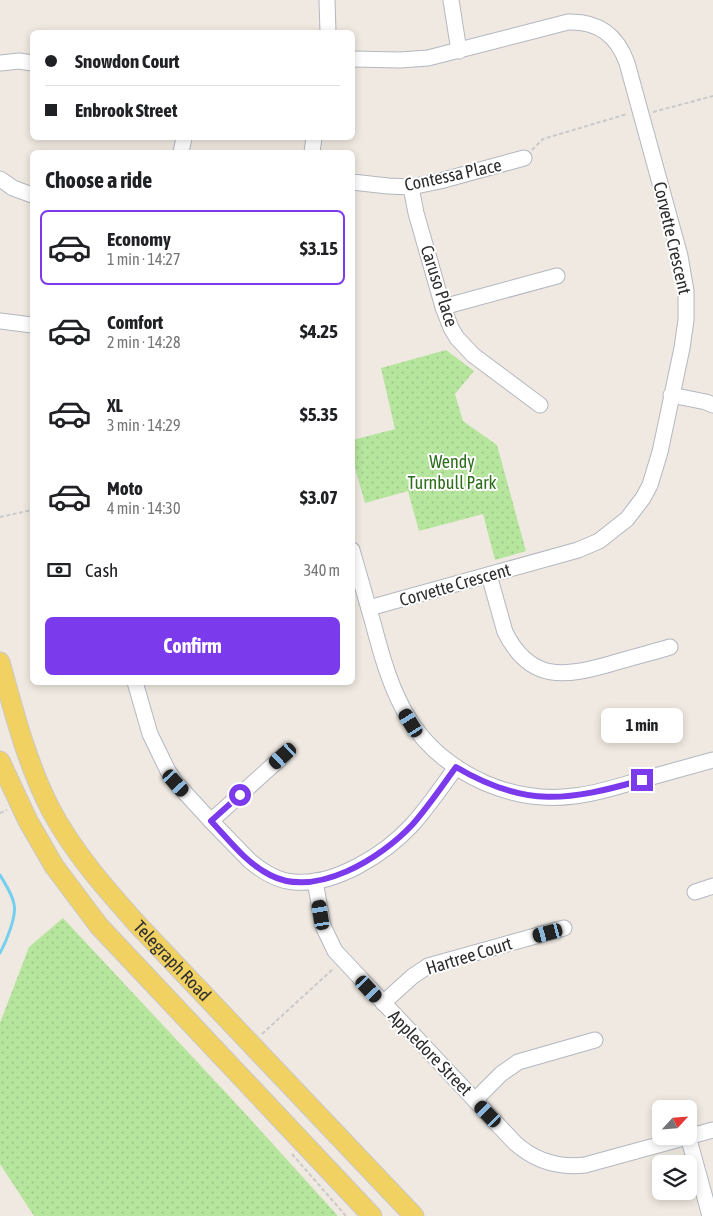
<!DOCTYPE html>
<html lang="en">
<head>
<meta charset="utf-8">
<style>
	:root { --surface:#fff; --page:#f2f2f2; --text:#202124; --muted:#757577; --line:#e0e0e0; --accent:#7c3aed }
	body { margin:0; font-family:"Asap Condensed",sans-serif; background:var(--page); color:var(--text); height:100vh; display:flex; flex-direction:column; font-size:19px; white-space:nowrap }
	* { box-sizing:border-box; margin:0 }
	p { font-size:16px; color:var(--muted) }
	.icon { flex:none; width:28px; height:28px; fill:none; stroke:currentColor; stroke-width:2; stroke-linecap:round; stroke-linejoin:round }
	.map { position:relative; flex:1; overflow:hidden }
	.panel { position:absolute; left:30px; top:150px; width:325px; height:535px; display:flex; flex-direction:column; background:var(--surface); border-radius:8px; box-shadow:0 2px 8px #0003 }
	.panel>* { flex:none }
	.top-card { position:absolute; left:30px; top:30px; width:325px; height:110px; border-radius:8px; box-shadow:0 2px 8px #0003; display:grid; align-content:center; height:110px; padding:0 15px; background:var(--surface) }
	.needle { width:32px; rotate:64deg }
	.buttons { position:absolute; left:652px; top:1100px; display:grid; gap:10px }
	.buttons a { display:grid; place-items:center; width:45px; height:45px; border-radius:8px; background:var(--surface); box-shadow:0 2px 8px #0003; font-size:25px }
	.end { position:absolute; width:22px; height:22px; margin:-11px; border:6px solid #7c3aed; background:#fff; box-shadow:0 0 0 2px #fff }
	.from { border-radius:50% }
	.bubble { position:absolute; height:35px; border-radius:8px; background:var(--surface); box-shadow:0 2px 8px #0003; font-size:16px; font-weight:700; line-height:35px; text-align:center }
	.car { position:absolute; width:15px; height:30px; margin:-15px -8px; border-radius:6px; box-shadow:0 0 4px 1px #0007; background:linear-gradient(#222 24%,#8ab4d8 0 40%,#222 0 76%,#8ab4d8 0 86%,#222 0) }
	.top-card b { display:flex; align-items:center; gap:18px; height:48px; font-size:19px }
	.top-card b+b { border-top:1px solid var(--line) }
	.top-card i { width:12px; height:12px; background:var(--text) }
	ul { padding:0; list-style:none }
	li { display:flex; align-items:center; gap:15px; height:75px; margin:0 10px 8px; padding:0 5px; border:2px solid transparent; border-radius:8px }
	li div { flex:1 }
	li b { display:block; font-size:19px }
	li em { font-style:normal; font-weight:700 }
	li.active { border-color:var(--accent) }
	li>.icon { width:45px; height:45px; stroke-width:1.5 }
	h2 { padding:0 15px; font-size:22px; line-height:60px }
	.pay { display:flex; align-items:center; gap:12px; height:55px; padding:0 15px; font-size:19px }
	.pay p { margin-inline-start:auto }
	.button { display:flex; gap:10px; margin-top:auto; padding:10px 15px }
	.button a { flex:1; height:58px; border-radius:8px; background:var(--accent); color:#fff; font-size:20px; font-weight:700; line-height:58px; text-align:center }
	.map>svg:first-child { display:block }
</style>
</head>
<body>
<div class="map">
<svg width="713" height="1216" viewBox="0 0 713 1216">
	<defs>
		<pattern id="grass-dots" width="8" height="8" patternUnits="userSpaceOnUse" patternTransform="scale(1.25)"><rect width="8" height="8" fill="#b6e59e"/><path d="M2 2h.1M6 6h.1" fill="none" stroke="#9dc588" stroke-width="1.8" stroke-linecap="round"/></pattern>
	</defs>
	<rect width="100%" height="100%" fill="#efe9e1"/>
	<g fill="url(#grass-dots)">
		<polygon points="446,350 474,371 455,394 463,421 497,445 526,551 495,560 483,514 419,531 408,491 365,503 353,461 353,440 395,429 381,368"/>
		<polygon points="63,918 242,1110 338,1216 34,1216 0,1164 0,1023 29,947"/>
	</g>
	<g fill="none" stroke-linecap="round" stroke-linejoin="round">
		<path stroke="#75cff0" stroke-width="3" d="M0 875C5 884 12 893 14 904 17 916 6 942 0 953"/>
		<defs>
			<g id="minor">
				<polyline points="327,0 328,32"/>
				<polyline points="451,0 459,51"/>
				<path d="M352 59 400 60 428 58 568 22C598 21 617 35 627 63L680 256 686 291V320L682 348 660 452 650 485 643 498 627 519 599 541 578 550 369 608"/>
				<polyline points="0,63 19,61 32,63"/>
				<polyline points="181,152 184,138"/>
				<polyline points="312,152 314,138"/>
				<polyline points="0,179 13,188 32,195"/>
				<polyline points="352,182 388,186 411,187 440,181 524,158"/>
				<polyline points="411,187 416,213 443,307 451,328 457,338 473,355 540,405"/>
				<polyline points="443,307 557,276"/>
				<polyline points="0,321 32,325"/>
				<polyline points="671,395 706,402 713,405"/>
				<path d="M352 550C359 575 366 599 373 623 392 696 411 750 485 783 513 795 544 800 574 796 595 794 616 787 637 781 662 774 688 767 713 760"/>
				<path d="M489 575 505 632C530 682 564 677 610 664 630 658 650 653 670 647"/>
				<path d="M135 682 150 734 168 771 176 783 211 821 250 861C263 872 277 881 294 882 335 886 385 854 412 825 428 807 442 787 456 767"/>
				<polyline points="211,821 283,756"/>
				<path d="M315 881 323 926 335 951 515 1143C535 1161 558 1168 585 1165L713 1130"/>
				<polyline points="695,892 713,886"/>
				<polyline points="383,1003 413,976 428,966 564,928"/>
				<polyline points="475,1100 501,1074 518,1062 595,1040"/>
				<polyline points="688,1136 710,1216"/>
			</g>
			<g id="major">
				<path id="s1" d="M0 662C14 712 27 764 51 810 74 853 106 889 138 925L414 1216"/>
				<polyline points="0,761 28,821 54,866 99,926 372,1216"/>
			</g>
		</defs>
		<use href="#minor" stroke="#b4b7c1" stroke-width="17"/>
		<use href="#major" stroke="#c9c9c9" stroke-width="21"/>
		<g stroke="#c9c9c9" stroke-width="2" stroke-dasharray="4 2.5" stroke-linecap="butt">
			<polyline points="653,112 713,96"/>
			<polyline points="532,150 543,139 627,114"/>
			<polyline points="0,517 32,510"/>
			<polyline points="0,813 7,810"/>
			<polyline points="262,1034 334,968"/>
			<polyline points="292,1154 346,1216"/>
		</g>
		<use href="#minor" stroke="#fff" stroke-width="15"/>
		<use href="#major" stroke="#f2d163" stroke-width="19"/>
	</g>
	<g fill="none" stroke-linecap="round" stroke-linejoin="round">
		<path stroke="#7c3aed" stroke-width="6" d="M240 795 211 821C229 840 246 863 270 875 316 899 381 858 412 825 428 807 442 786 456 767 525 808 568 801 642 780"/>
	</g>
	<g text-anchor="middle" stroke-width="4" stroke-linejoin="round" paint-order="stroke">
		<g font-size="18" fill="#2e2e2e" stroke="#fff">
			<text transform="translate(453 175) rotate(-12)" y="6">Contessa Place</text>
			<text transform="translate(672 238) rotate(77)" y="6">Corvette Crescent</text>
			<text transform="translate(439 286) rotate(72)" y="6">Caruso Place</text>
			<text transform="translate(455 585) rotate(-16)" y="6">Corvette Crescent</text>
			<text transform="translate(469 956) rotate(-17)" y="6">Hartree Court</text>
			<text dy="6" stroke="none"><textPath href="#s1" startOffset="351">Telegraph Road</textPath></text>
			<text transform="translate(430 1053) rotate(46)" y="6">Appledore Street</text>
		</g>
		<g font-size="18" fill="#2c6e1b" stroke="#fff">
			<text x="452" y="468">Wendy<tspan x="452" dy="21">Turnbull Park</tspan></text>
		</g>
	</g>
</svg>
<div class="buttons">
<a><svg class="needle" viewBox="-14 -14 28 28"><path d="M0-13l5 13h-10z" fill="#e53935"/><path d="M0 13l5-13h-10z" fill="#757577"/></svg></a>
<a><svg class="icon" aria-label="layers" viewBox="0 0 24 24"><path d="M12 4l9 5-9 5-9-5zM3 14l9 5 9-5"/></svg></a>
</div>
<i class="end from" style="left:240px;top:795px"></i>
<i class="end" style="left:642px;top:780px"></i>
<div class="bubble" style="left:601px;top:708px;width:82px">1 min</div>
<i class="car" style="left:411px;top:723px;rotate:328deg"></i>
<i class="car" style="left:283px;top:756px;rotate:228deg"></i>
<i class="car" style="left:176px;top:783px;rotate:138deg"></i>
<i class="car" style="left:321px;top:915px;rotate:351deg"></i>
<i class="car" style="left:548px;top:933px;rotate:255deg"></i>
<i class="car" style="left:369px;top:989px;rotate:137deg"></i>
<i class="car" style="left:488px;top:1114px;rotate:316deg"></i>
<div class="top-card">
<b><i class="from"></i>Snowdon Court</b>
<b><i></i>Enbrook Street</b>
</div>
<section class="panel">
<h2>Choose a ride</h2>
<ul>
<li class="active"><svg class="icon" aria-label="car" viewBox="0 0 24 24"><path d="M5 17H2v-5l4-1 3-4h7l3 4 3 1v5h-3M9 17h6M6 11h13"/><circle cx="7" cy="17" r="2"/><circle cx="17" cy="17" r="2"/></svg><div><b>Economy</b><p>1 min · 14:27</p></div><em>$3.15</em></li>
<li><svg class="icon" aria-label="car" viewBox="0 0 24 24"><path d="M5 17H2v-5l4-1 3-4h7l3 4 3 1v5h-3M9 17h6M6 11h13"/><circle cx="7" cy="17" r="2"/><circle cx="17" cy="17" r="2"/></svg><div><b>Comfort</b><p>2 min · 14:28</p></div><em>$4.25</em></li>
<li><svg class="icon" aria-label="car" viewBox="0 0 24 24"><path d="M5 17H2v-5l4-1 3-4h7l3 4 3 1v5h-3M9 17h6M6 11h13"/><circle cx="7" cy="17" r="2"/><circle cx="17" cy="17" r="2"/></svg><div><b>XL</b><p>3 min · 14:29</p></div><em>$5.35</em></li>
<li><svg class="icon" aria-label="car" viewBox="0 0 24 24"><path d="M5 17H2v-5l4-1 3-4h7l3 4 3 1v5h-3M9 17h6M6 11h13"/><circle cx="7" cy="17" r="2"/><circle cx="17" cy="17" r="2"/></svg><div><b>Moto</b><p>4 min · 14:30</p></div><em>$3.07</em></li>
</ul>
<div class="pay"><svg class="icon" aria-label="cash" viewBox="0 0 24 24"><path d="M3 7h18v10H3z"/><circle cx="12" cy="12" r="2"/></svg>Cash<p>340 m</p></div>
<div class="button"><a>Confirm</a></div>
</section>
</div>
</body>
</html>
